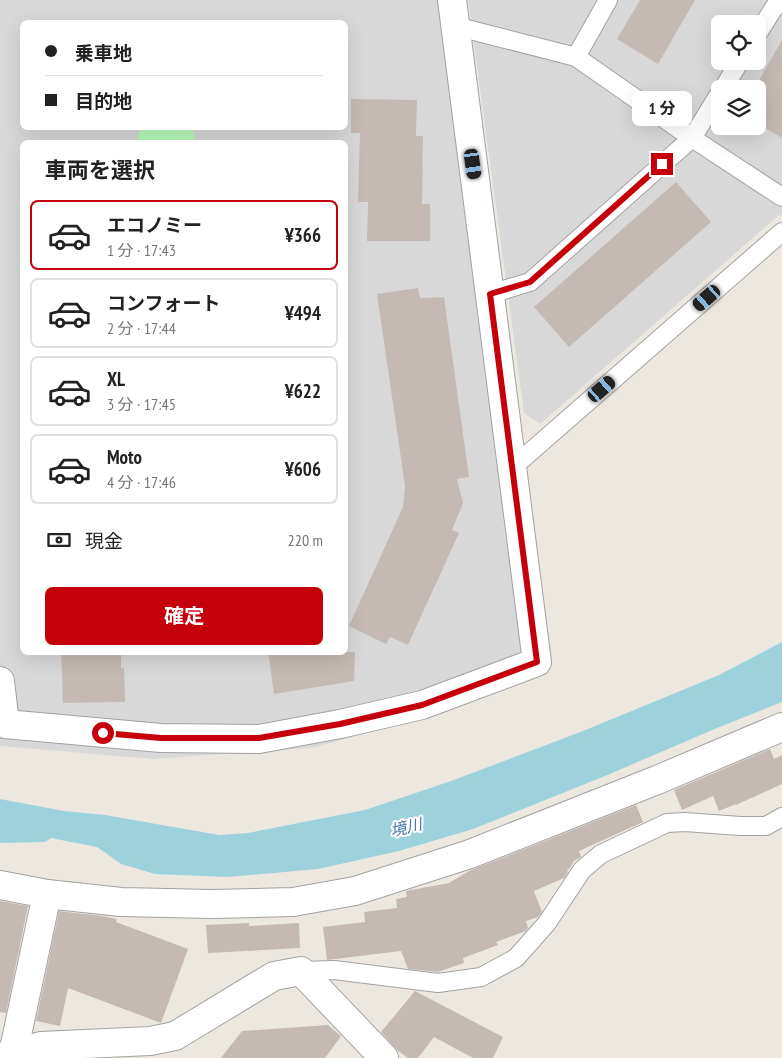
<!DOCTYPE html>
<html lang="ja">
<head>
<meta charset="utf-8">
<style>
	:root { --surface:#fff; --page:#f6f6f6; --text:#222; --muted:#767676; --line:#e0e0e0; --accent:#c6000a }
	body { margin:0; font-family:"PT Sans Narrow","Noto Sans JP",sans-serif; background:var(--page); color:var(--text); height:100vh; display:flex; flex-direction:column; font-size:19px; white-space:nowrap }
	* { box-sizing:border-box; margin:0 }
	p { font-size:16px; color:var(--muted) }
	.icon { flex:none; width:28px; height:28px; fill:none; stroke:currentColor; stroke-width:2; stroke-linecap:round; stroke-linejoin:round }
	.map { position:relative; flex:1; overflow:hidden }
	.panel { position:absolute; left:20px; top:140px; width:328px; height:515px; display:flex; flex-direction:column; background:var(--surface); border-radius:8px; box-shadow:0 5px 20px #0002 }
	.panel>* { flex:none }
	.guide { position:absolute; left:20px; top:20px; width:328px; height:110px; border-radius:8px; box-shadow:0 5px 20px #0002; display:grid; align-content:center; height:110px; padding:0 25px; background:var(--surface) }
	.fabs { position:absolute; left:711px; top:15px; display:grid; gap:10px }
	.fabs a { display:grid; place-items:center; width:55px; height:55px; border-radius:8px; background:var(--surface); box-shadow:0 5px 20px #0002; font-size:25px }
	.end { position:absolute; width:22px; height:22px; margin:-11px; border:6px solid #c6000a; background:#fff; box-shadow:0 0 0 2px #fff }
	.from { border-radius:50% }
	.bubble { position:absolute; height:35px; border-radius:8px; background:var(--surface); box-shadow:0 5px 20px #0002; font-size:16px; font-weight:700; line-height:35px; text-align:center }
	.car { position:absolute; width:15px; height:30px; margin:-15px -8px; border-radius:6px; box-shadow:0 0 4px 1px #0007; background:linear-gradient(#222 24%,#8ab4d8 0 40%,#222 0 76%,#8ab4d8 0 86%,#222 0) }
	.guide b { display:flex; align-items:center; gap:18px; height:48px; font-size:19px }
	.guide b+b { border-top:1px solid var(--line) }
	.guide i { width:12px; height:12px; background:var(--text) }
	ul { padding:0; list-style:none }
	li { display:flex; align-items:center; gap:15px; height:70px; margin:0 10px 8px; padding:0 15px; border:2px solid var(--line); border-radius:8px }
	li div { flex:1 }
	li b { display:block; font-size:19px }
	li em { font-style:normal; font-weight:700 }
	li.active { border-color:var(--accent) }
	li>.icon { width:45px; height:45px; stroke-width:1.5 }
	h2 { padding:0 25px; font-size:22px; line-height:60px }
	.pay { display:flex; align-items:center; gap:12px; height:55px; padding:0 25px; font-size:19px }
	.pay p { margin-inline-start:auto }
	.button { display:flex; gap:10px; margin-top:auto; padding:10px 25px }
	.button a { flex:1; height:58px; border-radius:8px; background:var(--accent); color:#fff; font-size:20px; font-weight:700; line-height:58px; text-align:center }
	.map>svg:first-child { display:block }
</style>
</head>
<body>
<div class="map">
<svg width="782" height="1058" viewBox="0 0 782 1058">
	<rect width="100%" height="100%" fill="#ede8df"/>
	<g fill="#d9d8d8" fill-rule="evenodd">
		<path d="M0 0H448L500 305 524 683 429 717 311 748 153 759 0 746ZM22 22H345V128H22ZM22 142H345V652H22Z"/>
		<path d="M468 0H782V216L779 215 540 424 524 413ZM720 24H758V61H720ZM720 89H758V126H720Z"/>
	</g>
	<polygon fill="#b9fbbb" points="141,128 193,128 195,142 136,142"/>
	<polygon fill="#9dd2dd" points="782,642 782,702 717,728 605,776 473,829 399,851 318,869 227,877 155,874 121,864 97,847 51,838 45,842 0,843 0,799 64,811 105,815 219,835 248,833 365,810 454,780 583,731 719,675"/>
	<g fill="#c5bab3">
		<polygon points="640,0 695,0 658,64 617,39"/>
		<polygon points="782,40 782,138 758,124 758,82"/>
		<polygon points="351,99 417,100 416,136 423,136 422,204 430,204 430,241 367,241 368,202 358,202 360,133 351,133"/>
		<polygon points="676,182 711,222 569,347 534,307"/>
		<polygon points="418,288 420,298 444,297 469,477 457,479 463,503 452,530 459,533 408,645 390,637 386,644 349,626 403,507 405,486 377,294"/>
		<polygon points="61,652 121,652 121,668 124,668 125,702 63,703"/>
		<polygon points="268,652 355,652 354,681 274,694"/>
		<polygon points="770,749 774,759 782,755 782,784 736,805 736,804 719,811 713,796 682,810 674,790"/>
		<polygon points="636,805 643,822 579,851 581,857 574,861 570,868 567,870 568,872 564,878 534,891 542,912 538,917 526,921 528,928 526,931 496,942 498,945 463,958 464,963 438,972 408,969 401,951 327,960 323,927 365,922 364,912 397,908 396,899 407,897 406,891 449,883 469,871"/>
		<polygon points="0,901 28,906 6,1013 0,1012"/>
		<polygon points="59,911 102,916 117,919 116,922 188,949 161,1023 68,988 60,1026 36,1021"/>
		<polygon points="249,923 249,926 299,923 300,948 208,953 206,925"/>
		<polygon points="415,991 503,1037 493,1058 473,1058 434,1037 418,1058 408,1058 396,1049 381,1032"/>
		<polygon points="328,1025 341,1036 325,1058 221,1058 242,1031"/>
	</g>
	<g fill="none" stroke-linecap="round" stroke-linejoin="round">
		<defs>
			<g id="service">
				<polyline points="455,26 576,57 692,138 782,197"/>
				<polyline points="758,33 779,0"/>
				<polyline points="576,57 608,0"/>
				<polyline points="723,89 740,61"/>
				<polyline points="490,294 530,282 692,138 720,93"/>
				<polyline points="512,468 782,232"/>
				<polyline points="301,971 334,970 438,983 481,977 516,958 547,923 582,870 601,854 667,823 685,822 740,826 766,826 782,817"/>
			</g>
			<g id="minor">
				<polyline points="0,681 5,724 161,738 259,739 340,724 422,705 537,662 452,0"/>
				<polyline points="0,885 47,894 121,902 212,904 293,902 355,891 470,854 657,780 782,727"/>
				<polyline points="13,1054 47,894"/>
				<polyline points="0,1057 41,1046 150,1041 175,1036 274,976 301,971 384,1058"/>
			</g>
		</defs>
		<use href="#service" stroke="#a2a2a2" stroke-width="20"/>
		<use href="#minor" stroke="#a2a2a2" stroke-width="30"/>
		<use href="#service" stroke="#fff" stroke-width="18"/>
		<use href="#minor" stroke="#fff" stroke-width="28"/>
	</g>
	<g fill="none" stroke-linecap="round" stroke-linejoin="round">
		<polyline stroke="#c6000a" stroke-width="6" points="103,733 161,738 259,738 340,724 422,705 537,662 490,294 530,282 662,164"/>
	</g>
	<g text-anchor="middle" stroke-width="4" stroke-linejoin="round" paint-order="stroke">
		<g font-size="16" font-style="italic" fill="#4279a5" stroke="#fff">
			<text transform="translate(406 827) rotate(-13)" y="6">境川</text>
		</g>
	</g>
</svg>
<div class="fabs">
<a><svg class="icon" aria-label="locate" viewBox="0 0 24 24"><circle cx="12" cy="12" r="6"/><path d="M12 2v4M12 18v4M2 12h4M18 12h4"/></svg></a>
<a><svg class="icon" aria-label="layers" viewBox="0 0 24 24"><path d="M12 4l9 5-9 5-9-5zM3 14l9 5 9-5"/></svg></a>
</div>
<i class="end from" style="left:103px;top:733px"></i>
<i class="end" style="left:662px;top:164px"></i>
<div class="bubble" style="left:632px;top:91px;width:60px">1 分</div>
<i class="car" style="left:473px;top:164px;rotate:172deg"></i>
<i class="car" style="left:707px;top:298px;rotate:229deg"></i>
<i class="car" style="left:602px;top:389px;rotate:49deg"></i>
<div class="guide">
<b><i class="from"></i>乗車地</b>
<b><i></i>目的地</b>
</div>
<section class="panel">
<h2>車両を選択</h2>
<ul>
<li class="active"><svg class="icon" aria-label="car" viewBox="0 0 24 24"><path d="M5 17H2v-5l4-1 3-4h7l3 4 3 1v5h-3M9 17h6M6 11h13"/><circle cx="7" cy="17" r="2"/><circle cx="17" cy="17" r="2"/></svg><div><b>エコノミー</b><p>1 分 · 17:43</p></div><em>¥366</em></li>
<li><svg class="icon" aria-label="car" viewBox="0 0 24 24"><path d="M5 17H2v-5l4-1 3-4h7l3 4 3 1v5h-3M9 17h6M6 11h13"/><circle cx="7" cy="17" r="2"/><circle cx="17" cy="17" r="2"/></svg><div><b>コンフォート</b><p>2 分 · 17:44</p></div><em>¥494</em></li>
<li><svg class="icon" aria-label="car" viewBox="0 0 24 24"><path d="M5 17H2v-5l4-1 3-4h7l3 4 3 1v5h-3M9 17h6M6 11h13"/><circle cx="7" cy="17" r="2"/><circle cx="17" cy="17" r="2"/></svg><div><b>XL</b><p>3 分 · 17:45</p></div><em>¥622</em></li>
<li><svg class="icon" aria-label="car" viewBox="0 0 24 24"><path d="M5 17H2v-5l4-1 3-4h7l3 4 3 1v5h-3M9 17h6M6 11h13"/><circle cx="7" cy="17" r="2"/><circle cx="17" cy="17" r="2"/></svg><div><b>Moto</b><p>4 分 · 17:46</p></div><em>¥606</em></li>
</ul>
<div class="pay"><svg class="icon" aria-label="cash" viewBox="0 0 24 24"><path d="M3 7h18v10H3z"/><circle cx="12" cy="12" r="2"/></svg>現金<p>220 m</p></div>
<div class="button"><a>確定</a></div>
</section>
</div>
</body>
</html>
